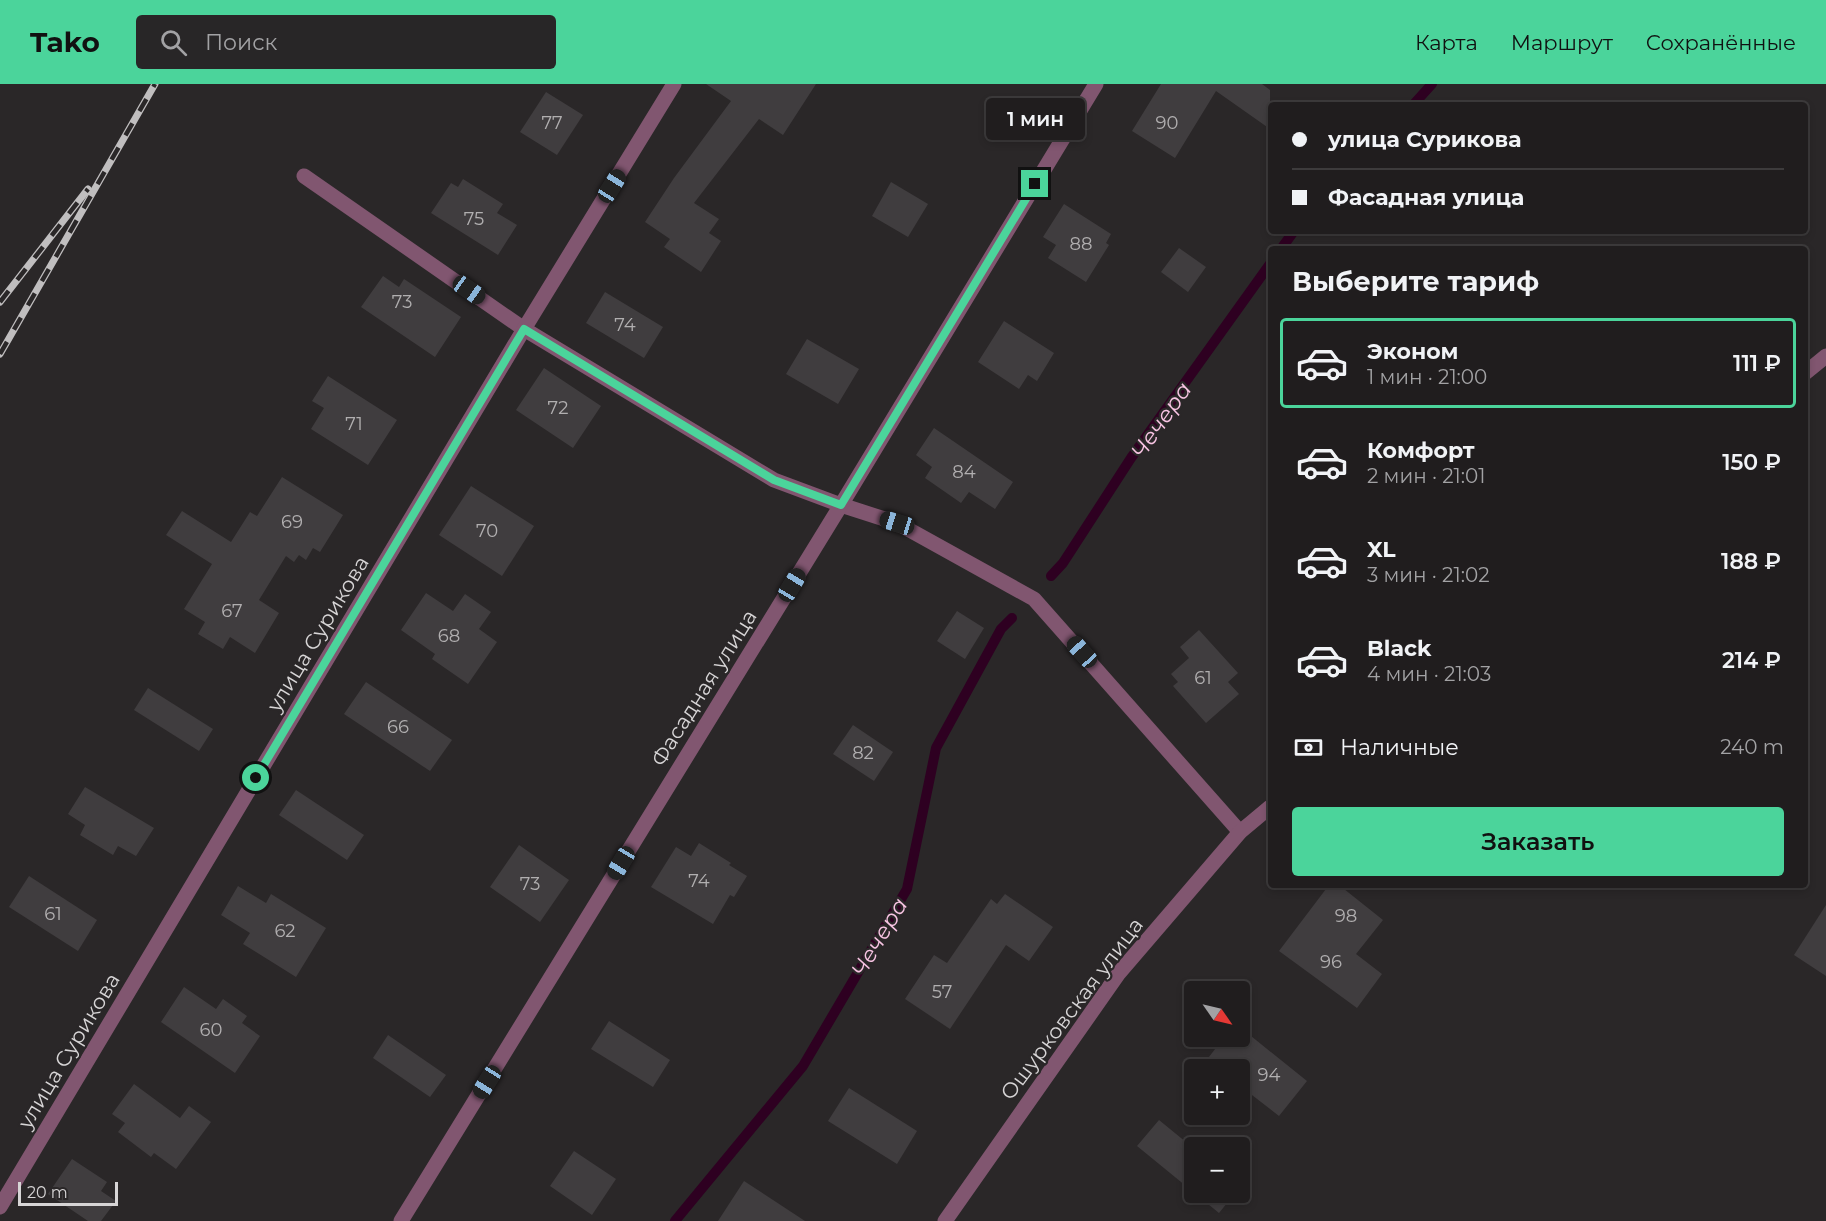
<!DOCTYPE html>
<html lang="ru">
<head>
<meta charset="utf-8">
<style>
	:root { --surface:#201d1e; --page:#282627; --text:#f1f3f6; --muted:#a2a2a4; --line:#3d3b3c; --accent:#4bd49b }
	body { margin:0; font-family:Montserrat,sans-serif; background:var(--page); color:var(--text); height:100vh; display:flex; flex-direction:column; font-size:22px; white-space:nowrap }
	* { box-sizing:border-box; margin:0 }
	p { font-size:20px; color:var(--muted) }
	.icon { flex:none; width:33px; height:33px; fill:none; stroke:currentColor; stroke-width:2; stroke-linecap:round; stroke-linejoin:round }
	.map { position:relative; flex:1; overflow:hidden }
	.details { position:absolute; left:1268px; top:162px; width:540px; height:642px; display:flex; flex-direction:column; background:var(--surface); border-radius:6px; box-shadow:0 3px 9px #0003,0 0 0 2px var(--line) }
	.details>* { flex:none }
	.banner { position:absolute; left:1268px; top:18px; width:540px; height:132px; border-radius:6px; box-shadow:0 3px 9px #0003,0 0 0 2px var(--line); display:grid; align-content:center; height:132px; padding:0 24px; background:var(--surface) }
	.needle { width:39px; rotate:124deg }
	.tools { position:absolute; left:1184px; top:897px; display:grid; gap:12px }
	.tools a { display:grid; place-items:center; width:66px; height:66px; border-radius:6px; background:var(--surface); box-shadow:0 3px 9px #0003,0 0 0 2px var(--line); font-size:30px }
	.scale { position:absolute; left:18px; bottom:15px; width:100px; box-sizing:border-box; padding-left:6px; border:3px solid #d7d5d6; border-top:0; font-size:16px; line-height:21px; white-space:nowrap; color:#d7d5d6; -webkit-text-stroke:4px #2a2728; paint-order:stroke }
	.end { position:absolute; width:27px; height:27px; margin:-14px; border:8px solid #4bd49b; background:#111; box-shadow:0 0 0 3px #111 }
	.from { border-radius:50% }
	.bubble { position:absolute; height:42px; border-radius:6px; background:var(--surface); box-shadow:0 3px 9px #0003,0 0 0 2px var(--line); font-size:20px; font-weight:600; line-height:42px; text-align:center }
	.car { position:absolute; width:18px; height:36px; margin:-18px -9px; border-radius:8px; box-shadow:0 0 4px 2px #0007; background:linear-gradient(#222 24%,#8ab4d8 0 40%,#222 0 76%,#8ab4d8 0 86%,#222 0) }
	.banner b { display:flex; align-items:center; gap:21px; height:57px; font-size:22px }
	.banner b+b { border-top:2px solid var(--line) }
	.banner i { width:15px; height:15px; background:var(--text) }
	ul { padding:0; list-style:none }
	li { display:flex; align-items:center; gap:18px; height:90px; margin:0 12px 9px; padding:0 12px; border:3px solid transparent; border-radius:6px }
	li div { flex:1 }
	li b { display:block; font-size:22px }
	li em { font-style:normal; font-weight:600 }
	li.on { border-color:var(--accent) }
	li>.icon { width:54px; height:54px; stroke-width:1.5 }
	h2 { padding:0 24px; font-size:27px; line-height:72px }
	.pay { display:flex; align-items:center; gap:15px; height:66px; padding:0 24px; font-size:22px }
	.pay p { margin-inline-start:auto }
	.action { display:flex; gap:12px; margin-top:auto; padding:12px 24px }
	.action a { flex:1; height:69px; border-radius:6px; background:var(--accent); color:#111; font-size:24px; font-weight:600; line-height:69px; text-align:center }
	header { display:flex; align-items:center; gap:36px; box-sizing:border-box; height:84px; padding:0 30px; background:var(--accent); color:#111 }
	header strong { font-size:28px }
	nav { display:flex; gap:33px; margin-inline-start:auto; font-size:21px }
	.search { width:420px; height:54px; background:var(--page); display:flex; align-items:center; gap:15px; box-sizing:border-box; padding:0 21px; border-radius:6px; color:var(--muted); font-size:22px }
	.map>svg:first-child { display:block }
</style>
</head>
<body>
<header>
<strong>Tako</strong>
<div class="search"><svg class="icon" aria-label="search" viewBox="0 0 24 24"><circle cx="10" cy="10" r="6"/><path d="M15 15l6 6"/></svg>Поиск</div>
<nav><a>Карта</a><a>Маршрут</a><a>Сохранённые</a></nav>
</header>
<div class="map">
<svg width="1826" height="1137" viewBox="0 0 1826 1137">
	<rect width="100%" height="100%" fill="#2a2728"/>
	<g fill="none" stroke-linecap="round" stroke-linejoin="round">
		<g stroke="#2e0021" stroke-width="10">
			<polyline points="1413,21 1432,0"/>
			<polyline points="1281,165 1294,147"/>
			<polyline points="1051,492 1063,479 1131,374 1270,180"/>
			<polyline points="675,1137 803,982 907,805 936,664 1001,545 1012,534"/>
		</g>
	</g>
	<g fill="#403d3f">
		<polygon points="706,0 816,0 783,51 759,35 694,119 719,135 709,149 721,157 701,188 664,163 670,155 645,138 674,94 731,17"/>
		<polygon points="1161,0 1262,0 1270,6 1270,45 1216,7 1175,74 1132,47"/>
		<polygon points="546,8 583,31 557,71 520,48"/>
		<polygon points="463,95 503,120 497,129 517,141 498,171 431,129 451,99 458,103"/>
		<polygon points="891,98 928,120 908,153 872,132"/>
		<polygon points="1064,120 1111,150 1106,159 1109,161 1086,198 1048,174 1056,161 1043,153"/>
		<polygon points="1179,164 1206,183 1188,208 1161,188"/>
		<polygon points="383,192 399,203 404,195 461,233 435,273 361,223"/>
		<polygon points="605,208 663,243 644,274 586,239"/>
		<polygon points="1004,237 1054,269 1037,297 1028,291 1019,305 978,278"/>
		<polygon points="807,255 859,285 838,320 786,290"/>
		<polygon points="544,284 601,322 573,364 516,326"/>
		<polygon points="328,292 397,336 368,381 311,345 324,324 312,317"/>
		<polygon points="934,344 1013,398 995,425 969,408 961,419 925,394 932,383 916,371"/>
		<polygon points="282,393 343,431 320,468 313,464 306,476 299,471 294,478 286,472 259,516 279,529 255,569 230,553 223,565 198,550 205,538 184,525 212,480 166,451 182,427 231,458 250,428 257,432"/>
		<polygon points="471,402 534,442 502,492 439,451"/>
		<polygon points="426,509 453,527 465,510 491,528 479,545 497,558 468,600 432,575 435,570 401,546"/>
		<polygon points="957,527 984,544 965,575 937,557"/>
		<polygon points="1199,546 1238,589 1228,598 1239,610 1206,639 1173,602 1178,598 1171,590 1189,574 1180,563"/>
		<polygon points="366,598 452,656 430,687 344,630"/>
		<polygon points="148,604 213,645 199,667 134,626"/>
		<polygon points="853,641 893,668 874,697 833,670"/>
		<polygon points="85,703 154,744 136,772 118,762 113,771 80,751 85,741 68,730"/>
		<polygon points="296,706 364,751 347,776 279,731"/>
		<polygon points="699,759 731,779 729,781 747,792 734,813 730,811 713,840 651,803 676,763 691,772"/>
		<polygon points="519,761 569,796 540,838 490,803"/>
		<polygon points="29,792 97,836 78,867 9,823"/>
		<polygon points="1329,801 1339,801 1383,836 1356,870 1382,890 1357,924 1279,867"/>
		<polygon points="238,802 266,819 271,810 326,844 296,893 243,860 250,849 221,831"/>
		<polygon points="1005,810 1053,843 1029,877 1006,861 950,945 905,915 934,871 947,879 991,815 997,820"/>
		<polygon points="1826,821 1826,892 1794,871"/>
		<polygon points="184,903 216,925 223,915 247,932 242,939 260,952 235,989 161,938"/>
		<polygon points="609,937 670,976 653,1003 591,965"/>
		<polygon points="388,951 446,991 430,1013 373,974"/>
		<polygon points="1225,952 1251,952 1307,997 1279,1032 1239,1001 1239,986 1199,986"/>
		<polygon points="134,1000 180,1034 189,1022 211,1038 176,1085 154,1069 151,1073 118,1048 125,1039 112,1030"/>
		<polygon points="849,1004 917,1047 897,1080 828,1037"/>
		<polygon points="1159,1036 1192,1063 1201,1052 1215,1064 1194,1064 1194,1108 1236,1108 1219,1129 1137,1062"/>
		<polygon points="574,1067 616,1095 592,1131 550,1102"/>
		<polygon points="72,1075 107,1098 101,1107 116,1117 101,1137 88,1137 48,1110"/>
		<polygon points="744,1097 805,1137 718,1137"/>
	</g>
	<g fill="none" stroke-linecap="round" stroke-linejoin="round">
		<polyline stroke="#815670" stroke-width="15" points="304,92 524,245 774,396 841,421 897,439 1034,515 1240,748"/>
		<g stroke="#815670" stroke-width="15">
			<polyline points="0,1123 524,245 674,0"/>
			<polyline points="401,1137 841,421 1096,0"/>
		</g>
		<g stroke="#815670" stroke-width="15">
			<polyline points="1804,290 1826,272"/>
			<polyline points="945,1137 1119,889 1240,748 1270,723"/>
		</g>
		<defs>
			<g id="rail">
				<polyline points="0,218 88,105"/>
				<polyline points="0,270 155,0"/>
			</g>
		</defs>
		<use href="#rail" stroke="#c0bebf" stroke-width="7"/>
		<use href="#rail" stroke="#2a2728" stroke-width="4.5" stroke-dasharray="14" stroke-linecap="butt"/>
	</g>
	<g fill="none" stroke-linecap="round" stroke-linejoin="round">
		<polyline stroke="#4bd49b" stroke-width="8" points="256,694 524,245 774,396 841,421 1035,100"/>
	</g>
	<g text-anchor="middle" stroke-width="4.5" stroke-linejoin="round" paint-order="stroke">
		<g font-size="18" fill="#b1afb0">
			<text x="552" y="45">77</text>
			<text x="1167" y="45">90</text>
			<text x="474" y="141">75</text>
			<text x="1081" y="166">88</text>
			<text x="402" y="224">73</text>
			<text x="625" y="247">74</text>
			<text x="558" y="330">72</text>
			<text x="354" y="346">71</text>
			<text x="964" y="394">84</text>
			<text x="292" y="444">69</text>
			<text x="487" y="453">70</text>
			<text x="232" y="533">67</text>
			<text x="449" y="558">68</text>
			<text x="1203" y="600">61</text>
			<text x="398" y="649">66</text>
			<text x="863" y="675">82</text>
			<text x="699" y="803">74</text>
			<text x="530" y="806">73</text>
			<text x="53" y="836">61</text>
			<text x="1346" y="838">98</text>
			<text x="285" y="853">62</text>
			<text x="1331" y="884">96</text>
			<text x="942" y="914">57</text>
			<text x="211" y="952">60</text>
			<text x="1269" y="997">94</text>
		</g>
		<g font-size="21" fill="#d7d5d6" stroke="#2a2728">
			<text transform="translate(318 550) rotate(-59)" y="7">улица Сурикова</text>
			<text transform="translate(704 604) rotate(-58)" y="7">Фасадная улица</text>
			<text transform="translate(1072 925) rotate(-53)" y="7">Ошурковская улица</text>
			<text transform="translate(69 967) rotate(-59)" y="7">улица Сурикова</text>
		</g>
		<g font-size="22" font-style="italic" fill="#f8c4e3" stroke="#2a2728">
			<text transform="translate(1161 336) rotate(-55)" y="8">Чечера</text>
			<text transform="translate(879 853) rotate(-59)" y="8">Чечера</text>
		</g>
	</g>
</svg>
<div class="tools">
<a><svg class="needle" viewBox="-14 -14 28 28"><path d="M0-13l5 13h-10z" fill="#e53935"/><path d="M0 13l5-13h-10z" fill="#a2a2a4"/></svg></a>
<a>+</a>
<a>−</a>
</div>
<div class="scale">20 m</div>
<i class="end from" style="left:256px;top:694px"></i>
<i class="end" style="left:1035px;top:100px"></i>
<div class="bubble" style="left:986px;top:14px;width:99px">1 мин</div>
<i class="car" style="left:612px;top:102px;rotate:32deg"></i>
<i class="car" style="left:469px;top:206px;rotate:125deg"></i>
<i class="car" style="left:897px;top:439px;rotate:287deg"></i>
<i class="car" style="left:792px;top:501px;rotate:31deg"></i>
<i class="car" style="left:1082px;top:568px;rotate:318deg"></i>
<i class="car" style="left:621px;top:779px;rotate:211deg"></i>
<i class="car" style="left:487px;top:998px;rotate:212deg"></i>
<div class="banner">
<b><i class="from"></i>улица Сурикова</b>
<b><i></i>Фасадная улица</b>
</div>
<section class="details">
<h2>Выберите тариф</h2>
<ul>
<li class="on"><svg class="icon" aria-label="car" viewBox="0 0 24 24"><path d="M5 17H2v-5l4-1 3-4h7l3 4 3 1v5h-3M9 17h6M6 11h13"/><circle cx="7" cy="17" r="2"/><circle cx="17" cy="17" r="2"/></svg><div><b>Эконом</b><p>1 мин · 21:00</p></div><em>111 ₽</em></li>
<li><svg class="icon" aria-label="car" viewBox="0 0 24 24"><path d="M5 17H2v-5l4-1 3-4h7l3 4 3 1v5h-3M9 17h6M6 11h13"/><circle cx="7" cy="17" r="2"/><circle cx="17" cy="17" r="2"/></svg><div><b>Комфорт</b><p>2 мин · 21:01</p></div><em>150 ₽</em></li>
<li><svg class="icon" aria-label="car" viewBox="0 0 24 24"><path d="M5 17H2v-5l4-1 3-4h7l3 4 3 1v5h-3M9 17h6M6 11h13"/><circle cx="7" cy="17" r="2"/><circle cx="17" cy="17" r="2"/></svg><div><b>XL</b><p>3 мин · 21:02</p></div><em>188 ₽</em></li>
<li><svg class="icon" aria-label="car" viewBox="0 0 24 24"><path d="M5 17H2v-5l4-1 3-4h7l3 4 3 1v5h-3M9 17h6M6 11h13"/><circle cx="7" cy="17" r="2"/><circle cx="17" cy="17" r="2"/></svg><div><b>Black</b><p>4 мин · 21:03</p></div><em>214 ₽</em></li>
</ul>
<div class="pay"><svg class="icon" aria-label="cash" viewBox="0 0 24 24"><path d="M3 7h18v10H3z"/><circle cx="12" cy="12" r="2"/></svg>Наличные<p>240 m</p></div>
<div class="action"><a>Заказать</a></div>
</section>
</div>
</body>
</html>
